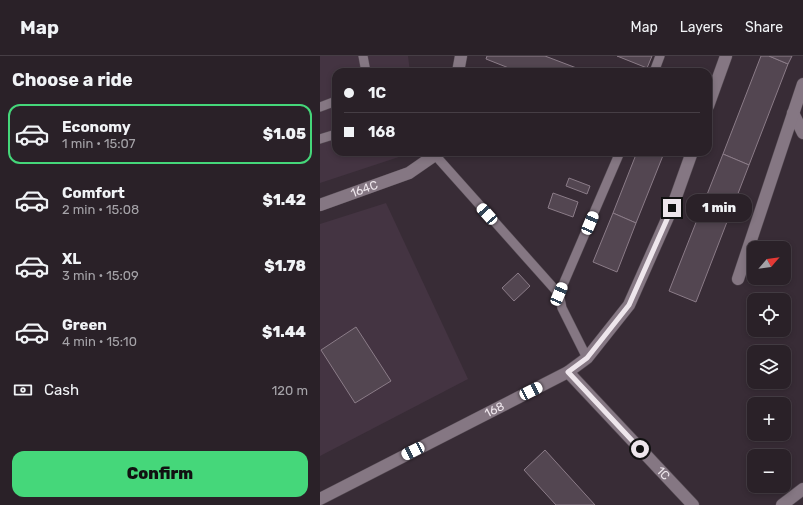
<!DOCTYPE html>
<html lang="en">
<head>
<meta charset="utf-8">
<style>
	:root { --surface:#2a2128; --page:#362e34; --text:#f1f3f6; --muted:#a5a3a8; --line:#463e45; --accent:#45d77a }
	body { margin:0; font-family:Rubik,sans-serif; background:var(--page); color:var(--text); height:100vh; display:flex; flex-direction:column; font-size:15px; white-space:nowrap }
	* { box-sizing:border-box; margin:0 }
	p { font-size:13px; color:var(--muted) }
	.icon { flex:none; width:22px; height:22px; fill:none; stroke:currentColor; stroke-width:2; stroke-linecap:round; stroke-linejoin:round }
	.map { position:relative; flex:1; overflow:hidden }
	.panel { display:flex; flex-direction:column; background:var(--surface); width:320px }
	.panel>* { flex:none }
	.banner { position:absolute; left:12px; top:12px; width:380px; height:88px; border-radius:12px; box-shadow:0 2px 6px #0003,0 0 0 1px var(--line); display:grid; align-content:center; height:88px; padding:0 12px; background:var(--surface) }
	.needle { width:26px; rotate:62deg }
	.tools { position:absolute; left:427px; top:185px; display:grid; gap:8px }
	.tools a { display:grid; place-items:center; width:44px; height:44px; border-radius:8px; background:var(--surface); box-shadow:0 2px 6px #0003,0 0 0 1px var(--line); font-size:20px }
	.end { position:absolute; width:18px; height:18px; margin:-9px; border:5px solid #eee6ec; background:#111; box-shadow:0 0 0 2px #111 }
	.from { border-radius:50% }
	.bubble { position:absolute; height:28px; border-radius:12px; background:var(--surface); box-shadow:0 2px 6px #0003,0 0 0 1px var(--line); font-size:13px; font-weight:800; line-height:28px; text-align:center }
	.car { position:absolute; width:12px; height:24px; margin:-12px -6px; border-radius:5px; box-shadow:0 0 3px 1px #0007; background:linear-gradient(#fff 24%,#345 0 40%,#fff 0 76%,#345 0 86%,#fff 0) }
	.banner b { display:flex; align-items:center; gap:14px; height:38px; font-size:15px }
	.banner b+b { border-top:1px solid var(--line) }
	.banner i { width:10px; height:10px; background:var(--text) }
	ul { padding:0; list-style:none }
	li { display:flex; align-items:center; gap:12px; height:60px; margin:0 8px 6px; padding:0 4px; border:2px solid transparent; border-radius:12px }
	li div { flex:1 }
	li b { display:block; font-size:15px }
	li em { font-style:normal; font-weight:800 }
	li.active { border-color:var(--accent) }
	li>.icon { width:36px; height:36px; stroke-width:1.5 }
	h2 { padding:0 12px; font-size:18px; line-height:48px }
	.pay { display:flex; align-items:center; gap:10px; height:44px; padding:0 12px; font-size:15px }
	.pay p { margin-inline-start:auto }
	.button { display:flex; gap:8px; margin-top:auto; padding:8px 12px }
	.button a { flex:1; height:46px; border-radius:12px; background:var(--accent); color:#111; font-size:16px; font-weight:800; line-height:46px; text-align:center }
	header { display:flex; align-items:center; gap:24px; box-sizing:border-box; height:56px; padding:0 20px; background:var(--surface); border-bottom:1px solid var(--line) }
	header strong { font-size:19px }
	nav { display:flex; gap:22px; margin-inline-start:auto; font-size:14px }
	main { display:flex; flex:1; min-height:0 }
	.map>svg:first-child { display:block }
</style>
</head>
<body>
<header>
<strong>Map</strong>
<nav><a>Map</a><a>Layers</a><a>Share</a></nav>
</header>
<main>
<section class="panel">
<h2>Choose a ride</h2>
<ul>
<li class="active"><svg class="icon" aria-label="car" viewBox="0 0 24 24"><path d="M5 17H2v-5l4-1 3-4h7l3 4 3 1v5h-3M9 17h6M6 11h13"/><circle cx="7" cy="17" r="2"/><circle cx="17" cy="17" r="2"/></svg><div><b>Economy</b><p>1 min · 15:07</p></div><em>$1.05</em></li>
<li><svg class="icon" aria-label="car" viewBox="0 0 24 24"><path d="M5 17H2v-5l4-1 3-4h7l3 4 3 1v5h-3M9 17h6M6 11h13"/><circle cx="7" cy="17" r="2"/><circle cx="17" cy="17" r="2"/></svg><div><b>Comfort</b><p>2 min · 15:08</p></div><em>$1.42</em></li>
<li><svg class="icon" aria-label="car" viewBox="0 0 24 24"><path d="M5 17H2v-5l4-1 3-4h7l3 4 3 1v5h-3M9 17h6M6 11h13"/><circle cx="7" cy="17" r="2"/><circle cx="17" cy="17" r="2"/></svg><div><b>XL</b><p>3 min · 15:09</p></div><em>$1.78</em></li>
<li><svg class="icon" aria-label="car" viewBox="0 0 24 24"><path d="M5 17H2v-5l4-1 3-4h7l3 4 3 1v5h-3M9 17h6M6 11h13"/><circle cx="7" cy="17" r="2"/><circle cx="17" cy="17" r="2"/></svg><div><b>Green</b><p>4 min · 15:10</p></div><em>$1.44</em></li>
</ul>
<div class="pay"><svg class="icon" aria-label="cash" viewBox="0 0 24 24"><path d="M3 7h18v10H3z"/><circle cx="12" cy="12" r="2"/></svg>Cash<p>120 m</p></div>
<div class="button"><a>Confirm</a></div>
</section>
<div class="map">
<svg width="483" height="449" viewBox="0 0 483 449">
	<rect width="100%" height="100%" fill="#382c36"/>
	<g fill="#443442">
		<polygon points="0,0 88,0 90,16 16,16 16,96 94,96 0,127"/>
		<polygon points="66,147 148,323 0,400 0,168"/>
	</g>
	<g fill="#534651" stroke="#8b7c88">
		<polygon points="167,0 225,0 267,16 199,16 166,3"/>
		<polygon points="297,0 332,0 327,12"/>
		<polygon points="441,0 449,0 468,8 429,109 403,98"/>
		<polygon points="449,0 472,0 468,8"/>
		<polygon points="317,96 344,97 316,167 293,157"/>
		<polygon points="403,98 429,109 376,246 349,235"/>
		<polygon points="249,122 270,130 267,138 246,130"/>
		<polygon points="233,137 258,146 253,161 228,152"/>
		<polygon points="293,157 316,167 297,216 273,206"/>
		<polygon points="198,217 210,230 194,245 182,232"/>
		<polygon points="36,271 71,325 35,347 1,294"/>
		<polygon points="225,394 275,449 236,449 204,414"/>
	</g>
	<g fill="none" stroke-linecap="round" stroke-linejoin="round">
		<defs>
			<g id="service">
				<polyline points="43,0 46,16"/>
				<polyline points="334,16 340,0"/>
				<polyline points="0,51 16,45"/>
				<polyline points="0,83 16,78"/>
				<polyline points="115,99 239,238 242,252 267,302"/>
				<polyline points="239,238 300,96"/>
			</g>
			<g id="minor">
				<polyline points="138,16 141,0"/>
				<polyline points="388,50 406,0"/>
				<polyline points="473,57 483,77"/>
				<path id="s1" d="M0 149 89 117 115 99 116 96"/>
				<polyline points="418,223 483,28"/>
				<path id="s2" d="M248 316 373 449"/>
				<path id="s3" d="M0 443 248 316 267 302 309 249 352 152 372 96"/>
				<polyline points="462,449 483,433"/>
			</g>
		</defs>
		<use href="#service" stroke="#554b53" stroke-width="10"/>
		<use href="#minor" stroke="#554b53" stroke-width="13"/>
		<use href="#service" stroke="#857783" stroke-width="9"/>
		<use href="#minor" stroke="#857783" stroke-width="12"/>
	</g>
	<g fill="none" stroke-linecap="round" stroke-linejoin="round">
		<polyline stroke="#eee6ec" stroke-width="5" points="320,393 248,316 267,302 309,249 352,152"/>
	</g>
	<g text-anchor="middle" stroke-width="3" stroke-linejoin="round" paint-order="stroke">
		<g font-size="12" fill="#eee6ec" stroke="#382c36">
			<text dy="4" stroke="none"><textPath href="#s1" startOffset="47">164C</textPath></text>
			<text dy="4" stroke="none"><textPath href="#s3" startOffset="196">168</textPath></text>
			<text dy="4" stroke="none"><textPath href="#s2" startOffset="139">1C</textPath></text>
		</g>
	</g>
</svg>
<div class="tools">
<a><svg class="needle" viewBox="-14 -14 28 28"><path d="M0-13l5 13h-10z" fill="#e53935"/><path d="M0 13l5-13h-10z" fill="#a5a3a8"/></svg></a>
<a><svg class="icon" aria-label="locate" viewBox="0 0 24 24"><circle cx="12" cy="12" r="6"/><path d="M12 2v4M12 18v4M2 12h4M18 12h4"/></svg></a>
<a><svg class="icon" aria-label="layers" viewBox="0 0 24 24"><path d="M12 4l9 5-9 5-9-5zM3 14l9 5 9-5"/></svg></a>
<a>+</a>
<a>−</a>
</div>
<i class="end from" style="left:320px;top:393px"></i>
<i class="end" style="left:352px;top:152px"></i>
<div class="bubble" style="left:366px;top:138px;width:66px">1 min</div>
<i class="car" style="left:167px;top:158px;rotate:318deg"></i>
<i class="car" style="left:270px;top:167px;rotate:23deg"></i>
<i class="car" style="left:239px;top:238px;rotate:23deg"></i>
<i class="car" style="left:211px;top:335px;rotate:63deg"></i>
<i class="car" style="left:93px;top:395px;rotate:243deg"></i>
<div class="banner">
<b><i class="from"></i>1C</b>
<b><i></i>168</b>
</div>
</div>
</main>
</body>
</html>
